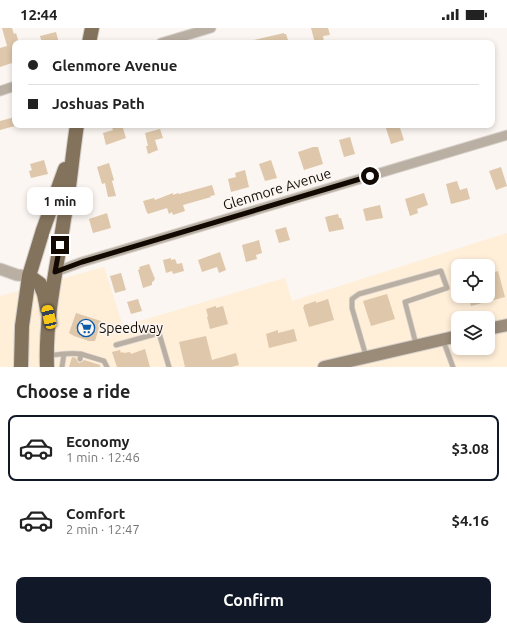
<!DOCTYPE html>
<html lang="en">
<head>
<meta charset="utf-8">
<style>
	:root { --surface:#fff; --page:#f6f6f6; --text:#222; --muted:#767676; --line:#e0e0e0; --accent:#111827 }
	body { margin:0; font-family:Ubuntu,sans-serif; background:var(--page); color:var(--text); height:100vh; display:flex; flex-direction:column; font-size:15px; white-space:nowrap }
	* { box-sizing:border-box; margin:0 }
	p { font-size:13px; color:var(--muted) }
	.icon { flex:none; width:22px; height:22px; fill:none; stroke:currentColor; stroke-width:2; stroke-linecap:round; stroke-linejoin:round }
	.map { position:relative; height:339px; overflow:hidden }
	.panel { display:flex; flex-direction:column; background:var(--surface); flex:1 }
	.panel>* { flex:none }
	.guide { position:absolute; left:12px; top:12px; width:483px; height:88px; border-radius:8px; box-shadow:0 2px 6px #0003; display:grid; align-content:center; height:88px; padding:0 16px; background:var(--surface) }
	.fabs { position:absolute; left:451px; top:231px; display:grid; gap:8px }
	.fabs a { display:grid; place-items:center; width:44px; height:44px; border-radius:8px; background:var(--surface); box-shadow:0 2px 6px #0003; font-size:20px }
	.end { position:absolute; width:18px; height:18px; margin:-9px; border:5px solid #120a03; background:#fff; box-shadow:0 0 0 2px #fff }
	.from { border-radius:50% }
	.bubble { position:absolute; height:28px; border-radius:8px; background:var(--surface); box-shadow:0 2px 6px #0003; font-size:13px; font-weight:700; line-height:28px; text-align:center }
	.car { position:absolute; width:12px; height:24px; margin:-12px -6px; border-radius:5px; box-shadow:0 0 3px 1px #0007; background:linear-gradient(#f5c518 24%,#345 0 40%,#f5c518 0 76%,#345 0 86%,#f5c518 0) }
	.guide b { display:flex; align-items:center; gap:14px; height:38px; font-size:15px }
	.guide b+b { border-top:1px solid var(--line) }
	.guide i { width:10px; height:10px; background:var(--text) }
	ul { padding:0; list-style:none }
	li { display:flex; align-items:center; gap:12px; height:66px; margin:0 8px 6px; padding:0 8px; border:2px solid transparent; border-radius:8px }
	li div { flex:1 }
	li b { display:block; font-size:15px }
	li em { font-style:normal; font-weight:700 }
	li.active { border-color:var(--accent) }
	li>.icon { width:36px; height:36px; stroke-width:1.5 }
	h2 { padding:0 16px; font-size:18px; line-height:48px }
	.action { display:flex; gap:8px; margin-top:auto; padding:8px 16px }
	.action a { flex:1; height:46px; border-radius:8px; background:var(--accent); color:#fff; font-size:16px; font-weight:700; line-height:46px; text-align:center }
	.status { display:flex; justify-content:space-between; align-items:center; height:28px; padding:0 20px; background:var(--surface); direction:ltr }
	.status svg { height:11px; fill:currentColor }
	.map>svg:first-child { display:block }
</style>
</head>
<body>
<div class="status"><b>12:44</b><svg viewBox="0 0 49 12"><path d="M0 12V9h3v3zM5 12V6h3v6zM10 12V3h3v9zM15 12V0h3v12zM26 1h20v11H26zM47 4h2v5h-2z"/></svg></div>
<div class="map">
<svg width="507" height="339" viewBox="0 0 507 339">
	<rect width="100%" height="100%" fill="#fbf6f1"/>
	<path fill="#ffeed8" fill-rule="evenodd" d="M507 205V339H0V268L104 239 123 298 285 250 292 273ZM458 238H488V268H458ZM458 290H488V320H458Z"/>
	<g fill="#dec7aa">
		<polygon points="2,0 12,0 14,6 16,5 19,15 15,15 15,38 13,38 12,35 0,39 0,20 7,18"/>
		<polygon points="311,0 328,0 330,7 323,8 324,14 315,15"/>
		<polygon points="56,4 59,15 42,15 40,8"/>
		<polygon points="284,5 284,6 286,6 289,15 254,15 254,12"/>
		<polygon points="15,89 15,98 0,102 0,93"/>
		<polygon points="111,97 122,97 126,110 106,117 103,105 113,102"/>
		<polygon points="385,97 399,97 404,112 391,116"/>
		<polygon points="160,101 163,110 155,112 158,122 148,126 146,118 148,118 145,105"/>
		<polygon points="350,109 355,126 344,129 339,112"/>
		<polygon points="313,119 318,119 323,136 304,142 298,124"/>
		<polygon points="44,132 48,146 31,150 29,143 32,142 30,136"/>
		<polygon points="271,132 277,150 265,153 259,136"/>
		<polygon points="109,135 114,152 112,153 116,168 108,169 105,155 102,156 97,139"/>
		<polygon points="501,139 507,158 496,162 489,143"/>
		<polygon points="245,142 249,159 231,164 228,151 236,149 235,145"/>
		<polygon points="457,153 460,162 467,160 470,171 451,176 446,156"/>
		<polygon points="212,157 215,167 210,168 211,169 183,177 185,183 173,187 172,184 169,186 167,180 148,186 148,185 147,185 143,173 154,170 155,172 173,165 173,167 178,165 179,166"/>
		<polygon points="424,165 428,177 417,181 418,185 410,188 405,171"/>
		<polygon points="380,177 383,190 366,193 363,181"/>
		<polygon points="107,185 111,200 93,205 89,191"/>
		<polygon points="338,186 339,190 341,190 344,201 329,204 325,189"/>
		<polygon points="286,199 290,212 279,215 275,202"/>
		<polygon points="259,212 262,225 256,227 257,231 246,234 242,217"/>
		<polygon points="220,224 226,242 219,245 217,239 202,244 198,232"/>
		<polygon points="171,230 171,232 175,231 177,236 182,235 184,243 173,246 172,243 166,245 163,232"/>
		<polygon points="149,236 155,251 154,252 154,253 152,254 152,257 143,260 138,242 140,241 139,239"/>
		<polygon points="498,243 505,269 471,278 468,268 488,268 488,246"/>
		<polygon points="121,245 126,262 115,265 110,248"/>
		<polygon points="387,266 395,291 371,298 363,273"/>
		<polygon points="138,271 142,283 131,286 127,274"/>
		<polygon points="328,271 334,292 309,299 303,279 304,279 304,277 316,273 316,275"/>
		<polygon points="216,278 216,280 223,278 228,296 210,301 207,289 208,288 206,281"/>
		<polygon points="76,285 101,293 95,313 89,313 74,308 69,305"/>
		<polygon points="294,301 297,313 269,320 266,306 278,302 278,305"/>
		<polygon points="206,308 212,332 236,325 239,337 231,339 185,339 179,314"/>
		<polygon points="145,321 150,339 117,339 112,324 120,322 121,325 123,324 124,325 130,324 131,326"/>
		<polygon points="72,329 76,330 77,333 79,335 82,334 84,332 100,337 100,339 69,339"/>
	</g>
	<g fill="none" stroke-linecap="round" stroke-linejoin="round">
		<defs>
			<g id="service">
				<polyline points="443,312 453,339"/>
				<polyline points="116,317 159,305 169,339"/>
				<polyline points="81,326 104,333 107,339"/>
				<path d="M48 327C60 327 69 324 81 326L80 331"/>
				<polyline points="366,328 352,280 352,271 359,266 441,243 447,260 405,274 416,316"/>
				<polyline points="62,339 64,326"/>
			</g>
			<g id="minor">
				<polyline points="161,15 211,0"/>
				<polyline points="0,63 15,58"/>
				<polyline points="55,244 82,234 507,107"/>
			</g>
			<polyline id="tertiary" points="0,241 17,247 29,248"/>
			<g id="secondary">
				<polyline points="488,301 507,297"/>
				<polyline points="324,339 458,308"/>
			</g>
			<g id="primary">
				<polyline points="89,15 92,0"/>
				<polyline points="29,248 40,256 44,266 47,281"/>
				<polyline points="21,339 22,298 29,248 43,202 65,141"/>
				<path d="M47 339C45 289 57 240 64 191 70 160 72 128 77 97"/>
			</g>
		</defs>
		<use href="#service" stroke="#d6d0cb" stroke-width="6"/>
		<use href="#minor" stroke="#d6d0cb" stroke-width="11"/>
		<use href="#tertiary" stroke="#d6d0cb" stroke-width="13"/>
		<use href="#secondary" stroke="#d6d0cb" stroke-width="14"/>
		<use href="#primary" stroke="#d6d0cb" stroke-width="16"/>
		<use href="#service" stroke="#b9afa2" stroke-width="4.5"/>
		<use href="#minor" stroke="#b9afa2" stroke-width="9"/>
		<use href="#tertiary" stroke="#b9afa2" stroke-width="11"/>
		<use href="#secondary" stroke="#9a8c79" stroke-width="12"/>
		<use href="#primary" stroke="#84735c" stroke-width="14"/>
	</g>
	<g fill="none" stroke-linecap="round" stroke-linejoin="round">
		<polyline stroke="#120a03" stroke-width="5" points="60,217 55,244 82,234 370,148"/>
	</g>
	<defs>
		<symbol id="supermarket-ring" viewBox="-11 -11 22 22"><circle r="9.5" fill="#fbf6f1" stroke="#0b5ba9" stroke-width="1.5"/><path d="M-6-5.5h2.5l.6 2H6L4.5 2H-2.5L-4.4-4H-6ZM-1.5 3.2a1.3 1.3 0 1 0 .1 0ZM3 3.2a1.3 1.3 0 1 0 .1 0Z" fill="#0b5ba9"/></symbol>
	</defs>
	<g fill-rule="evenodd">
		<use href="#supermarket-ring" x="76" y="290" width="20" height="20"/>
	</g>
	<g text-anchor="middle" stroke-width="3" stroke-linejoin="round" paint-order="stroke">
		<g font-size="14" fill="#120a03" stroke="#fbf6f1">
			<text transform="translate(277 161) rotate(-17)" y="5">Glenmore Avenue</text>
		</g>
		<g font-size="14" fill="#120a03" stroke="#fbf6f1" text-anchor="start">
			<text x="99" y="305">Speedway</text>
		</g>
	</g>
</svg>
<div class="fabs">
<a><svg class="icon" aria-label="locate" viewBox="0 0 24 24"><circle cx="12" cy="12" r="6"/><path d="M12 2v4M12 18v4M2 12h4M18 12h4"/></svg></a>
<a><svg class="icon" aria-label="layers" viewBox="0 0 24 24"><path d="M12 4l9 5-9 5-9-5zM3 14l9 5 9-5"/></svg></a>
</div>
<i class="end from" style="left:370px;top:148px"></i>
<i class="end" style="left:60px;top:217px"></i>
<div class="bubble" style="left:27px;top:159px;width:66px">1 min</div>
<i class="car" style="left:49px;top:289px;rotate:347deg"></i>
<div class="guide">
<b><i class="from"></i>Glenmore Avenue</b>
<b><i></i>Joshuas Path</b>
</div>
</div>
<section class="panel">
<h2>Choose a ride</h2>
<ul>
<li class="active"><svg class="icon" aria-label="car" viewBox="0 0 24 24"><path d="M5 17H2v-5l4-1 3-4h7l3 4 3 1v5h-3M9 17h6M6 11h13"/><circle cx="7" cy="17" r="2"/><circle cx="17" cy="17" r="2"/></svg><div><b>Economy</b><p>1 min · 12:46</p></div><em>$3.08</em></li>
<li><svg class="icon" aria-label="car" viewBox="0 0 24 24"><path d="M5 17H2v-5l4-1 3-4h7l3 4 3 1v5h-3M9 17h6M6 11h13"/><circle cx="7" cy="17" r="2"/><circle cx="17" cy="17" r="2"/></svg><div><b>Comfort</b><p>2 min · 12:47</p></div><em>$4.16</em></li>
</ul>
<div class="action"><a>Confirm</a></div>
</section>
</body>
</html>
